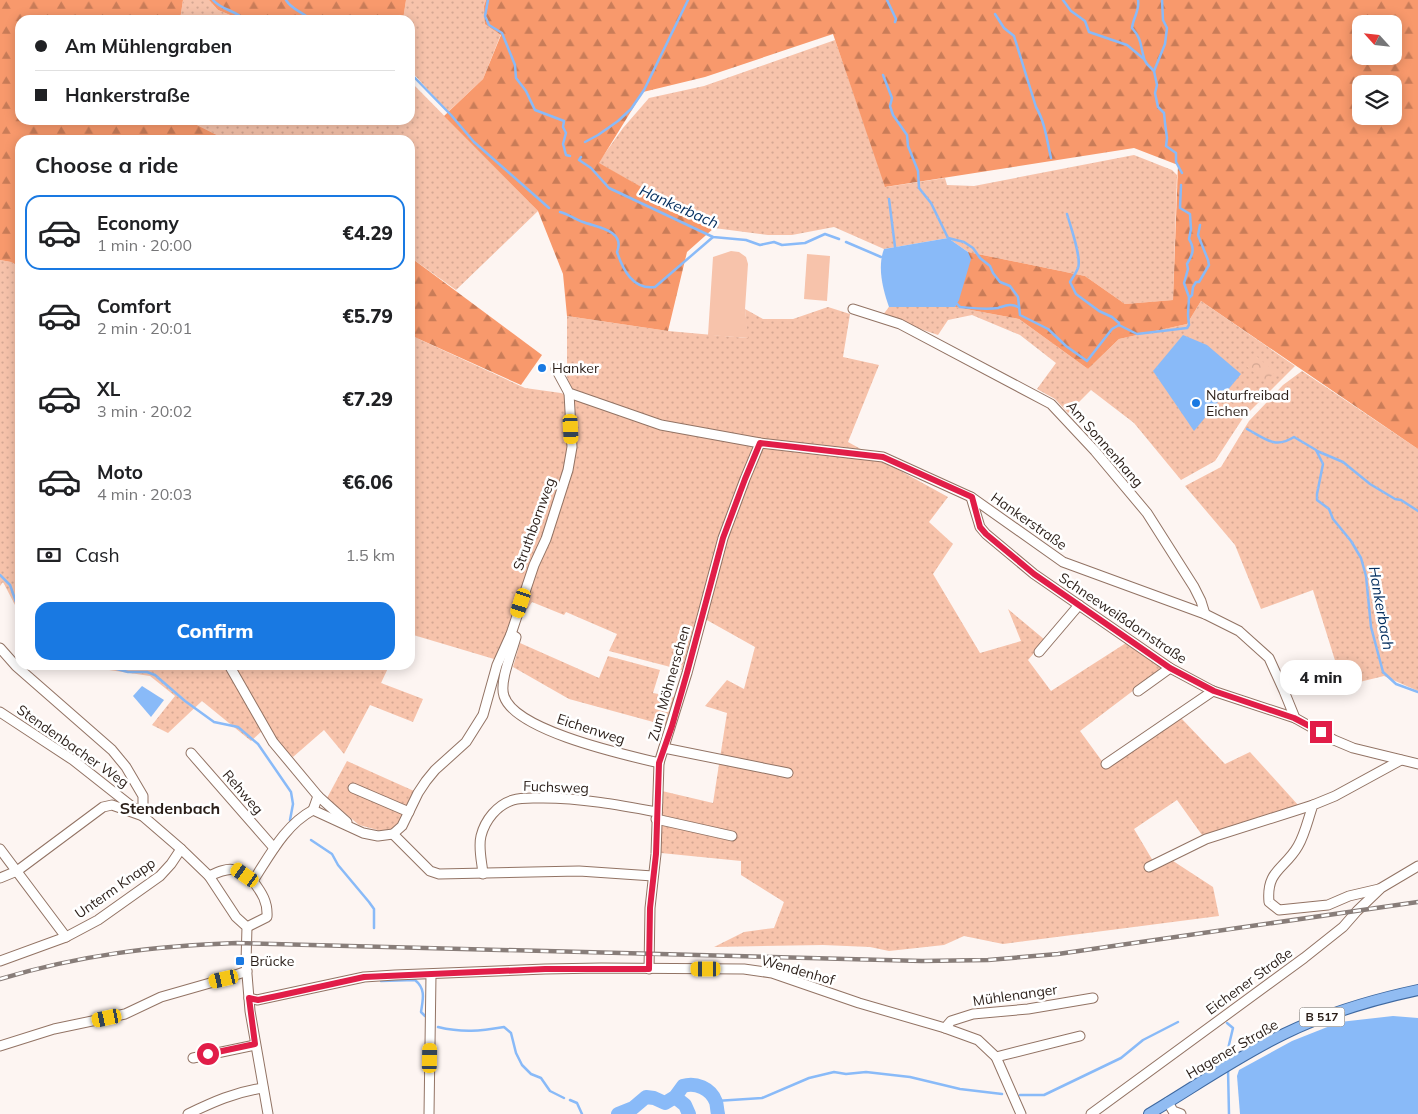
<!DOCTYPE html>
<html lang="en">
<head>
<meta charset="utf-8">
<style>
	:root { --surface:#fff; --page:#f6f6f6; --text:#202124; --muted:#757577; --line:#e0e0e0; --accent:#1979e2 }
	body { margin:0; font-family:Mulish,sans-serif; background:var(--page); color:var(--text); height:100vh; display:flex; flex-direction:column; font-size:19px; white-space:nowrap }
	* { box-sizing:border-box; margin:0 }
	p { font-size:16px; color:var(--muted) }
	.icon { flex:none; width:28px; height:28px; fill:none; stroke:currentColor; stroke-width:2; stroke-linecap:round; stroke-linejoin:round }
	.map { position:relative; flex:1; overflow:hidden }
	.side { position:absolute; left:15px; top:135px; width:400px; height:535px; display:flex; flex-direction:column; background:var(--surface); border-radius:15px; box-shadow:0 2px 12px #0003 }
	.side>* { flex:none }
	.top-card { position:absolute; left:15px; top:15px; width:400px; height:110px; border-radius:15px; box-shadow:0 2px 12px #0003; display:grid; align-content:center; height:110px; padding:0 20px; background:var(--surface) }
	.needle { width:32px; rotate:297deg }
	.fabs { position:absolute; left:1352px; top:15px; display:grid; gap:10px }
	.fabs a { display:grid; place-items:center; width:50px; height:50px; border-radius:10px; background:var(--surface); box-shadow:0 2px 12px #0003; font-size:25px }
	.end { position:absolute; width:22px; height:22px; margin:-11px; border:6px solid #e11d48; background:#fff; box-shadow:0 0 0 2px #fff }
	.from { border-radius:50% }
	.bubble { position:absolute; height:35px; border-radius:15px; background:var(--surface); box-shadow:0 2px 12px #0003; font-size:16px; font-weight:800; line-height:35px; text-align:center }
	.car { position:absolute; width:15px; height:30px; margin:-15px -8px; border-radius:6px; box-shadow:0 0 4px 1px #0007; background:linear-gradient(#f5c518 24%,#345 0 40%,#f5c518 0 76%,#345 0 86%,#f5c518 0) }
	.top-card b { display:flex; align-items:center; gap:18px; height:48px; font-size:19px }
	.top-card b+b { border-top:1px solid var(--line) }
	.top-card i { width:12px; height:12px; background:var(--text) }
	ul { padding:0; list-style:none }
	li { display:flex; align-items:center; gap:15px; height:75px; margin:0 10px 8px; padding:0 10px; border:2px solid transparent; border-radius:15px }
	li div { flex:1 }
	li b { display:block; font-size:19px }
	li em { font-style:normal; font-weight:800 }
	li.active { border-color:var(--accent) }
	li>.icon { width:45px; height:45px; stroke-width:1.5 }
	h2 { padding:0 20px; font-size:22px; line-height:60px }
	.pay { display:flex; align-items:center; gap:12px; height:55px; padding:0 20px; font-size:19px }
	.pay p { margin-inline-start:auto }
	.action { display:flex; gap:10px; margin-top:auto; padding:10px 20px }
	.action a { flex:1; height:58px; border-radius:15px; background:var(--accent); color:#fff; font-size:20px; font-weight:800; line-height:58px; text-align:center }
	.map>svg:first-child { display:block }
</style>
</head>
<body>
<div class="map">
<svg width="1418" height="1114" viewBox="0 0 1418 1114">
	<defs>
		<pattern id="grass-dots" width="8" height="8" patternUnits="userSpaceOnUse" patternTransform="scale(1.25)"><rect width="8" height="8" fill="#f7c3ab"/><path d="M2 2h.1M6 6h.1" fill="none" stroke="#d4a792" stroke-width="1.8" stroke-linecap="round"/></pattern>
		<pattern id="forest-firs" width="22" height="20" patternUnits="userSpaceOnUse" patternTransform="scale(1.25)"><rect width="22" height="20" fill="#f8996c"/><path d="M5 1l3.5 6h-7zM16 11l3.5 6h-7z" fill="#c97c58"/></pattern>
		<pattern id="park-crowns" width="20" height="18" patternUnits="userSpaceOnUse" patternTransform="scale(1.25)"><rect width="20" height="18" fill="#f7c3ab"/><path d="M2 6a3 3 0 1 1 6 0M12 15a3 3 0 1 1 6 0" fill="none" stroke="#d4a792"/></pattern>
	</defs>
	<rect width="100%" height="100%" fill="#fdf5f2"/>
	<g fill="url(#grass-dots)">
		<polygon points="183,0 209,0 218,10 242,20 180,20"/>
		<polygon points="406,0 486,0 484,6 501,34 483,79 448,112 411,71 410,20 403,20"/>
		<polygon points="835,40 886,187 945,178 947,185 974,186 1134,155 1172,170 1177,175 1173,300 1125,304 1085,276 968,252 948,238 884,249 834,227 792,235 768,235 714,228 598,163 623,128 649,98 704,86"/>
		<polygon points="410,81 538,211 456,290 410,257 410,140 227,140 195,124 194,120 410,120"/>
		<polygon points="0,260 11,262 20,267 20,609 15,605 3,582 0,586"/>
		<polygon points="1201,301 1295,366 1243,418 1215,461 1181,480 1134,423 1091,390 1068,413 1055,399 1037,389 1056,363 1020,335 972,315 948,320 938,335 882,316 889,307 955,307 1019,319 1088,369 1119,339 1187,324"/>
		<polygon points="828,307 850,314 843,357 879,365 848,442 948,497 929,522 953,544 933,574 980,653 1021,641 1008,609 1045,640 1028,660 1051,691 1126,643 1163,668 1080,731 1107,768 1181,718 1225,764 1250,752 1299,806 1202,835 1177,800 1134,829 1156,866 1170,859 1213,887 1219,916 1003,944 964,936 944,945 889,951 870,947 823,945 714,947 744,932 774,928 784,902 741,875 741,861 661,853 662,791 713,803 727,713 705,706 727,680 744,689 755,647 705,619 726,539 758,460 760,440 661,420 572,390 567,377 567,316 668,331 747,338 745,309 763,319 793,319"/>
		<polygon points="410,335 525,388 561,393 573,398 754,446 719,536 682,670 609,651 617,634 566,612 564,615 532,602 494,659 410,634"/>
		<polygon points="1302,371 1418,449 1418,691 1384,676 1343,686 1313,590 1261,609 1235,545 1185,486 1221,467 1249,421 1283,385"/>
		<polygon points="520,643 599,678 608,656 660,670 653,693 675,697 668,726 569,699 513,667"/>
		<polygon points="101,665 387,665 389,666 381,683 423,699 413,722 370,705 344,754 324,730 293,757 263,730 251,741 202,701 168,733 152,725 175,696 150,676 109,670"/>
		<polygon points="347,761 414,791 398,824 391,831 381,831 359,825 327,798"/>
	</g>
	<g fill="url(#forest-firs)" fill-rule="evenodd">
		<polygon points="0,0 183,0 180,20 20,20 20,120 194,120 195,124 227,140 20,140 20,267 11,262 0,260"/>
		<polygon points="209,0 406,0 403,20 242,20 218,10"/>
		<path d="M486 0H1418V449L1201 301 1187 324 1119 339 1088 369 1019 319 955 307 968 252 1085 276 1125 304 1173 300 1178 165 1134 148 885 187 833 34 705 77 643 92 599 163 714 228 687 252 668 331 567 316 563 274 538 211 444 116 483 79 501 35 485 24 484 6ZM1361 24H1394V56H1361ZM1361 84H1394V116H1361Z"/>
		<polygon points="410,257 542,355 521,385 410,335"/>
	</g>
	<polygon fill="url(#park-crowns)" points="1255,355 1275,372 1266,382 1246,366"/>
	<g fill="#f7c3ab">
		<polygon points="731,251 739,252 746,257 748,264 745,309 748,338 708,335 713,257"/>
		<polygon points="807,254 830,256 827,301 804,299"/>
	</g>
	<g fill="#89baf8">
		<path d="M948 238 968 252 971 259 959 300 955 307H889C883 290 877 267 884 249Z"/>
		<polygon points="1183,335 1207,345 1241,374 1194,431 1153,371"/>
		<polygon points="142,686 164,700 151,717 133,696"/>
		<polygon points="1393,1016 1418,1018 1418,1114 1240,1114 1237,1076 1239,1070 1292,1041 1340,1022"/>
	</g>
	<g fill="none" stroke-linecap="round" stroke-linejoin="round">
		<g stroke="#89baf8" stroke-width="2.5">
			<path d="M213 0C221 10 235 10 245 20"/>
			<path d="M286 0C292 10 303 12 311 20"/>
			<polyline points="488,0 485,16 489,25 502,33 515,65 516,78 526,91 535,110 564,121 563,127 566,133 563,144 566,155 570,156"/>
			<polyline points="887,0 896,19 895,22"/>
			<polyline points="1063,0 1071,11 1085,21 1089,32 1127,45 1144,59 1147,64 1154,71 1157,85 1155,93 1158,107 1164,113 1165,123 1167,138 1166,146 1176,153 1176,162 1182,173"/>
			<path d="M1138 0C1140 10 1133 18 1132 28 1142 39 1140 45 1144 58"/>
			<path d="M995 14 1004 28 1014 36 1036 107C1045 122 1047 141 1051 158"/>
			<polyline points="1154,71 1165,44 1167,28 1163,20 1162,0"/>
			<path d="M883 75 892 98 890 106 893 115 907 135 908 146 918 171 919 188 931 203 948 238 964 242 973 248 980 258 990 266 993 273 1000 282 1010 286 1018 297 1020 315 1048 329 1066 346 1087 361 1112 329 1119 325 1137 334 1187 328 1189 325 1188 315 1189 297 1184 283 1188 269 1187 264C1193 254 1195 249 1189 239L1191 229 1190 214 1180 208 1181 185"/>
			<polyline points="413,76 451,115 474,142 549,208"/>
			<polyline points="585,142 598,135 618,121 631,109 644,90 688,0"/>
			<polyline points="581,157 579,160 591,168 609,188 713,237 746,240 760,245 774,242 782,245 805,243 825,234 839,239"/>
			<polyline points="889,199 895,247"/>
			<path d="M560 212C568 214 575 219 583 222 596 227 626 230 617 252 623 270 633 290 655 287L713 237"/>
			<path d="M1067 214C1070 225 1082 258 1078 268 1076 273 1073 277 1070 282L1076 294 1099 311 1112 317 1119 323V325"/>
			<polyline points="846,242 881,257"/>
			<polyline points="1190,297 1192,295 1193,287 1196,282 1199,282 1209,265 1208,260 1198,235 1200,225"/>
			<path d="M957 304 960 307C972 308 985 310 998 308 1005 306 1011 303 1018 307"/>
			<path d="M1247 429C1266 439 1275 449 1294 437L1316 450 1323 464 1317 494V500L1329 509 1333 519 1351 541 1361 558 1366 576 1371 627 1383 672 1396 684 1418 692"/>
			<polyline points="1317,451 1343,462 1370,484 1395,499 1401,500 1418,511"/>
			<polyline points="0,575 10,585 16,602 20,606"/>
			<polyline points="106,665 113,668 128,672 147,672 155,675 185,701 214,722 238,727 258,744 291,792 293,804 290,820"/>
			<polyline points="311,840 332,854 338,865 369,902 374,909 374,928"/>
			<path d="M381 981 415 980C426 989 423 999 421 1012L425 1016"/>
			<path d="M438 1027C463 1033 480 1031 504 1027L511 1033 516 1053 522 1065 531 1074 541 1078 550 1091 564 1098"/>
			<polyline points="1227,1061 1227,1053 1233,1028 1227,1023"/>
			<polyline points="1228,1069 1229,1114"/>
			<polyline points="1020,1095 1044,1095 1121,1058 1143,1040 1178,1022"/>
			<polyline points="570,1100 577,1103 582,1114"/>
			<polyline points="716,1101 762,1098 809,1078 834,1072 846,1074 866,1072 910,1077 960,1089 1002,1094"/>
		</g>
		<g stroke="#89baf8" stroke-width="14">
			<polyline points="675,1097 685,1105 689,1114"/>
			<path d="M618 1114 633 1108 646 1097 654 1098 665 1103 675 1097 683 1086C695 1082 711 1088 716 1102 717 1105 717 1110 718 1114"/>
		</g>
		<defs>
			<g id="minor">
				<polyline points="853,309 900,324 1051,404 1095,451 1147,513 1194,587 1201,601 1205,614"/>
				<polyline points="556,369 569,393 661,425 760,443 883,457 971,497 1063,562 1205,614 1239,631 1269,658 1284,691 1295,718 1334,740 1353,748 1418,764"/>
				<polyline points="971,497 980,527 986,534 1034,574 1170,668 1213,691 1295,718"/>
				<path d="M511 634 516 637C512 652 499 682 504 696 515 731 626 755 659 763"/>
				<polyline points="0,648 16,666 112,750 126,767 143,796 143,816 112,805 103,807 17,871 0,878"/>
				<polyline points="1039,652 1079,605"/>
				<polyline points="229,665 273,742 318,796 313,810"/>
				<polyline points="1138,691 1170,668"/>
				<polyline points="0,712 73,760 130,805 181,849 209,876 236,917 247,927 246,962 250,1011 268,1114"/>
				<polyline points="664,748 788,773"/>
				<polyline points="191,753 274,848"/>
				<polyline points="1106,764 1213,691"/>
				<polyline points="353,788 409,812"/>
				<polyline points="318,796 347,822"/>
				<polyline points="313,810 363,833 378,836 393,834 402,826 418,793 426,781 435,770 466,742 483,715 497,665 511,634 534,565 546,539 568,470 572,447 569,393"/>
				<polyline points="656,819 732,836"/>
				<polyline points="393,834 430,871 439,874 579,871 653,876"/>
				<polyline points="0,849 66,937"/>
				<polyline points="1149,867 1206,839 1313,805"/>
				<path d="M483 874C482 862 478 848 481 836 485 820 497 805 513 800 522 797 533 798 543 798 581 798 619 805 657 812"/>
				<path d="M209 876C232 866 233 867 253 881"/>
				<path d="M1379 889 1349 896 1328 905 1279 910 1269 902C1266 870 1285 869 1298 846 1305 834 1308 819 1313 805L1335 796 1401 760"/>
				<path d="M247 927 267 917C268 902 262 893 253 881 270 855 285 825 313 810"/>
				<polyline points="0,961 66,937 98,920 160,876 171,864 181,849"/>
				<polyline points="649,969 650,908 656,854 659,763 687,673 723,538 745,479 760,443"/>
				<polyline points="249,998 257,1000 364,977 395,975 545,969 601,968 744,969 772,973 859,1003 945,1028 978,1040 996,1057 1021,1114"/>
				<polyline points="945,1028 951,1021 973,1014 1028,1009 1093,998"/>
				<polyline points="0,1046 54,1029 125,1014 161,997 224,979 247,971"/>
				<polyline points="996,1057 1080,1036"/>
				<polyline points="193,1058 255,1045"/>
				<polyline points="1168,1102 1173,1111 1181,1114"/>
				<path d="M188 1114C213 1102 235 1092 263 1088"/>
				<polyline points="429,1114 431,975"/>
				<polyline points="1091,1114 1304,958 1343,927 1357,911 1381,888 1418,866"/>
			</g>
			<path id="major" d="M1149 1114C1194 1087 1237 1057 1284 1034 1327 1013 1371 1000 1418 990"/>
		</defs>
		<use href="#minor" stroke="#927364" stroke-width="11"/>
		<use href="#major" stroke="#3e68a0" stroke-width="12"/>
		<use href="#minor" stroke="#fff" stroke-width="9"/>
		<use href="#major" stroke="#91bcf2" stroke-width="10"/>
		<defs>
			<path id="rail" d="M0 979C81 955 153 946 237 943L922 961 988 960 1058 954 1418 902"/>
		</defs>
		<use href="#rail" stroke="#887d79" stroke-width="4.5"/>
		<use href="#rail" stroke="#fff" stroke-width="2.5" stroke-dasharray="8" stroke-linecap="butt"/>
	</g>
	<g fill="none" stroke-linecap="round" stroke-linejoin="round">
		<polyline stroke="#e11d48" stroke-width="6" points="208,1054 255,1044 249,998 258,1000 282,995 364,977 545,969 649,969 650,908 656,854 659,763 672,726 687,673 723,538 745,479 760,443 883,457 972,497 980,527 986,534 1034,574 1170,668 1214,691 1294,718 1321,732"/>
	</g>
	<g fill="#1979e2" stroke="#fff" stroke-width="2">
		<circle cx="542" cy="368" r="5"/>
		<circle cx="1196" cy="403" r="5"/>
		<rect x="235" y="956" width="10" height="10" rx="2.5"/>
	</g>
	<g text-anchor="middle" stroke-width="5" stroke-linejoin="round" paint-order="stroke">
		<rect fill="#fff" stroke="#6a625d" stroke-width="1" x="1299.5" y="1007.5" width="45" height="19" rx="4"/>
		<g font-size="12" font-weight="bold" fill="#2a1e18">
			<text x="1322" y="1021">B 517</text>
		</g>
		<g font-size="14" fill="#2a1e18" stroke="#fff" text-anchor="start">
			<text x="552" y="373">Hanker</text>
			<text x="1206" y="400">Naturfreibad<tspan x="1206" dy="16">Eichen</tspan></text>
			<text x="250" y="966">Brücke</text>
		</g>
		<g font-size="14" fill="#2a1e18" stroke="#fff">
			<text transform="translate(1105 444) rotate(49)" y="5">Am Sonnenhang</text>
			<text transform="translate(1029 521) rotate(35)" y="5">Hankerstraße</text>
			<text transform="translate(534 524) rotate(-70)" y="5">Struthbornweg</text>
			<text transform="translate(1123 618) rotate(34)" y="5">Schneeweißdornstraße</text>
			<text transform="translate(669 683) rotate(-74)" y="5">Zum Möhnerschen</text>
			<text transform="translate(591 729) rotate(18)" y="5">Eichenweg</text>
			<text transform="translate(73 746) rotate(35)" y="5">Stendenbacher Weg</text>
			<text transform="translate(556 787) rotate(2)" y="5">Fuchsweg</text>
			<text transform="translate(243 792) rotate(49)" y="5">Rehweg</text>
			<text transform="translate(115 888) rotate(-35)" y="5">Unterm Knapp</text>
			<text transform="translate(798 970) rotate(16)" y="5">Wendenhof</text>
			<text transform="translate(1249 981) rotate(-36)" y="5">Eichener Straße</text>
			<text transform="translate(1015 995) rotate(-8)" y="5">Mühlenanger</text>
			<text transform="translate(1232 1049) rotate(-30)" y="5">Hagener Straße</text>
		</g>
		<g font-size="15" font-style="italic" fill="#073161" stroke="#fff">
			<text transform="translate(679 207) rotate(24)" y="5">Hankerbach</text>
			<text transform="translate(1381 608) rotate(80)" y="5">Hankerbach</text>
		</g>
		<g font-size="16" font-weight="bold" fill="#2a1e18" stroke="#fff">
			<text x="170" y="814">Stendenbach</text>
		</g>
	</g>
</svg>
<div class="fabs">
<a><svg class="needle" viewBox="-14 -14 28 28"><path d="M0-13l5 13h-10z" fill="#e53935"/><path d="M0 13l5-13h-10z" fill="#757577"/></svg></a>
<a><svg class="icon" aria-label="layers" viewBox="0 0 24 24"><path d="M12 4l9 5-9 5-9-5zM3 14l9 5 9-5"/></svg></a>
</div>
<i class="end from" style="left:208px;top:1054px"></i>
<i class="end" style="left:1321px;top:732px"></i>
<div class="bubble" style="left:1280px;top:660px;width:82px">4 min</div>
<i class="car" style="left:571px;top:429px;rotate:177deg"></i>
<i class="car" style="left:521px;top:603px;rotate:198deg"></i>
<i class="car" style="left:245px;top:875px;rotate:305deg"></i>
<i class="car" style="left:706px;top:969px;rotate:270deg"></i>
<i class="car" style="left:224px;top:979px;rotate:257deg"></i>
<i class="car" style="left:107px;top:1018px;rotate:258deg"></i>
<i class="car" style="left:430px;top:1058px;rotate:1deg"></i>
<div class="top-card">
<b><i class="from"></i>Am Mühlengraben</b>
<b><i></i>Hankerstraße</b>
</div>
<section class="side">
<h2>Choose a ride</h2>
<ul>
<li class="active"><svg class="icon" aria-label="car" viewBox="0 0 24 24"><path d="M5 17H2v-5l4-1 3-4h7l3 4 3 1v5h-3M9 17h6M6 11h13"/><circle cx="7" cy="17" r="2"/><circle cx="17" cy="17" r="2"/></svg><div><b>Economy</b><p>1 min · 20:00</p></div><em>€4.29</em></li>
<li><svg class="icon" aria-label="car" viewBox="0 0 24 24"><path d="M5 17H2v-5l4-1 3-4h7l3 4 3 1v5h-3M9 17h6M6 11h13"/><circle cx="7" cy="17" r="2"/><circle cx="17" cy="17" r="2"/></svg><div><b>Comfort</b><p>2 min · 20:01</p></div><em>€5.79</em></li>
<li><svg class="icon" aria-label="car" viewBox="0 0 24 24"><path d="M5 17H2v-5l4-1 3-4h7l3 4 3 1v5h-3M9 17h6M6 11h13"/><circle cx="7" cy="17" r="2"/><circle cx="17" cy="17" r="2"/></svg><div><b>XL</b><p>3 min · 20:02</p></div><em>€7.29</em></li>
<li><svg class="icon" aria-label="car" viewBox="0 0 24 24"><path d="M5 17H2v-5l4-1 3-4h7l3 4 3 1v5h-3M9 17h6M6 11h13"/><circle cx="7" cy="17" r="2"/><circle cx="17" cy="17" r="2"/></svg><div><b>Moto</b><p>4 min · 20:03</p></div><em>€6.06</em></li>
</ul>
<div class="pay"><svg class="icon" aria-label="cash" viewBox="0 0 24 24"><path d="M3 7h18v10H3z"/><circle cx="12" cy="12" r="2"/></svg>Cash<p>1.5 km</p></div>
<div class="action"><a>Confirm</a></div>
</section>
</div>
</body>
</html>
